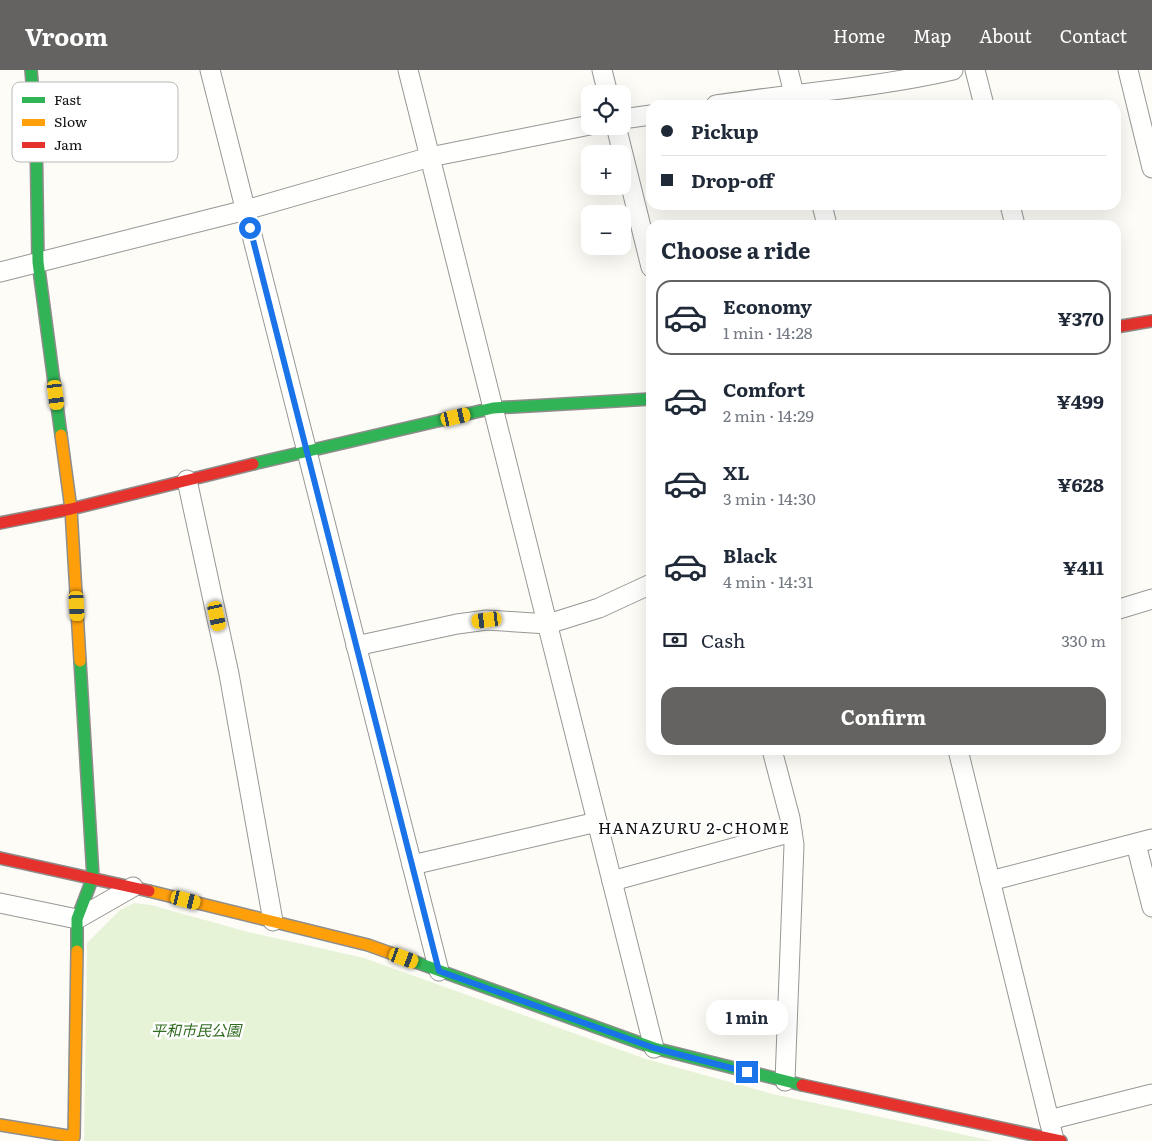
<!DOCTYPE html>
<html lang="en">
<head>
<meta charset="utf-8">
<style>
	:root { --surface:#fff; --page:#f2f2f3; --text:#1f2937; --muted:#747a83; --line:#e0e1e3; --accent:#646362 }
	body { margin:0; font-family:Literata,"Noto Sans JP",serif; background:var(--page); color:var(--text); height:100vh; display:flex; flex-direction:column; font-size:19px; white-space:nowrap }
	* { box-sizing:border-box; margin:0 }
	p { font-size:16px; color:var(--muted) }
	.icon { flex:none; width:28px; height:28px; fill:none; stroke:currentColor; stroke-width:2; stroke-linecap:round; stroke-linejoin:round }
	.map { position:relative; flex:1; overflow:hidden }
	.sheet { position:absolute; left:646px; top:150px; width:475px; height:535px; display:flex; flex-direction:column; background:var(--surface); border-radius:15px; box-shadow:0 5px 20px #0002 }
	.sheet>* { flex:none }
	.guide { position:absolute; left:646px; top:30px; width:475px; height:110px; border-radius:15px; box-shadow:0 5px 20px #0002; display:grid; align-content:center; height:110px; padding:0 15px; background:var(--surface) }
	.tools { position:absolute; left:581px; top:15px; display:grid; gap:10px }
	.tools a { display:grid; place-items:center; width:50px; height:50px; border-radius:10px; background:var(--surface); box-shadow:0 5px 20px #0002; font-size:25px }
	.end { position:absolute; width:22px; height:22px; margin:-11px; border:6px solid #1a73e8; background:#fff; box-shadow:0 0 0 2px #fff }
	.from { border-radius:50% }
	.bubble { position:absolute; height:35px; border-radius:15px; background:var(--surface); box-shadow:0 5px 20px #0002; font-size:16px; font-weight:700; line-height:35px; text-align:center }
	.car { position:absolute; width:15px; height:30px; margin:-15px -8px; border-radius:6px; box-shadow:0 0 4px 1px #0007; background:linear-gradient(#f5c518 24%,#345 0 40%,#f5c518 0 76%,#345 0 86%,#f5c518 0) }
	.guide b { display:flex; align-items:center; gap:18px; height:48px; font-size:19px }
	.guide b+b { border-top:1px solid var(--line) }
	.guide i { width:12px; height:12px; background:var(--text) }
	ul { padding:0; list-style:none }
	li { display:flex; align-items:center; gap:15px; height:75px; margin:0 10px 8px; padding:0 5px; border:2px solid transparent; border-radius:15px }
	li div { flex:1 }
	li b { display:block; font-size:19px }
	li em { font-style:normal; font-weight:700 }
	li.current { border-color:var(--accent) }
	li>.icon { width:45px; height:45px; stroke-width:1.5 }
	h2 { padding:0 15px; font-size:22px; line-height:60px }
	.pay { display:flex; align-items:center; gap:12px; height:55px; padding:0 15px; font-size:19px }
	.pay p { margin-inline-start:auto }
	.button { display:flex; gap:10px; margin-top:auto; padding:10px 15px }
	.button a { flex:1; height:58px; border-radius:15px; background:var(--accent); color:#fff; font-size:20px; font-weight:700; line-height:58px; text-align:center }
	header { display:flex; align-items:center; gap:30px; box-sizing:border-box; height:70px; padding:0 25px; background:var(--accent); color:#fff }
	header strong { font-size:24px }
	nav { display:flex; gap:28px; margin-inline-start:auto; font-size:18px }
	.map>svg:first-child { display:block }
</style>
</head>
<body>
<header>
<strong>Vroom</strong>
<nav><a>Home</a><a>Map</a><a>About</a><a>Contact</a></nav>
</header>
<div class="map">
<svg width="1152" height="1071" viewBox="0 0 1152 1071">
	<rect width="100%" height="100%" fill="#fdfcf7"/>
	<polygon fill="#e7f3d7" points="134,833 151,835 248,862 364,888 646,989 773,1024 993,1071 84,1071 87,873 120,840"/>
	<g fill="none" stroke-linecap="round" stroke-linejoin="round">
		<defs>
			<g id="street">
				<polyline points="210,0 439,901"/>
				<polyline points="408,0 654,978"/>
				<polyline points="602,0 608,24"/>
				<polyline points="788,0 797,35"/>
				<polyline points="975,0 984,35"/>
				<polyline points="1128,0 1152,98"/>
				<path d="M716 35C795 23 875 18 953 0"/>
				<polyline points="622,49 651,45"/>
				<polyline points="616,56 651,197"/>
				<polyline points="822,135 827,155"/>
				<polyline points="1010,135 1015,155"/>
				<polyline points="0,202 246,140 430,87 590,55"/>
				<polyline points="187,410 229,604 273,851"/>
				<polyline points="1116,540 1152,529"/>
				<polyline points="356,576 457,554 487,550 548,554 599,538 651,514"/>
				<polyline points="772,680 790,748 794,775 785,1011"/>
				<polyline points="958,680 1054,1070"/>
				<polyline points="1136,774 1152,837"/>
				<polyline points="412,795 597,752"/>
				<polyline points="612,811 792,762"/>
				<polyline points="990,811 1152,769"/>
				<polyline points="0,833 77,849 133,817"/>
				<polyline points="1049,1050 1152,1024"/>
			</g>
			<g id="fast">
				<polyline points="31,0 36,58 38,192 61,365"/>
				<polyline points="253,394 493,338 651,329"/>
				<polyline points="77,881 77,849 93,807 80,591"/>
				<polyline points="396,885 654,978 802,1015"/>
			</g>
			<g id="slow">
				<polyline points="61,365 71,439 80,591"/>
				<polyline points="149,821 368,875 396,885"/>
				<polyline points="0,1055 74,1067 77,881"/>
			</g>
			<g id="jam">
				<polyline points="1116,257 1152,251"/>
				<polyline points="0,453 71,439 253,394"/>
				<polyline points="0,788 149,821"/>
				<polyline points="802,1015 1061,1071"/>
			</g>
		</defs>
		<use href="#street" stroke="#979795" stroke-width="21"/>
		<use href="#fast" stroke="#8e8d8b" stroke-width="14"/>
		<use href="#slow" stroke="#8e8d8b" stroke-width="14"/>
		<use href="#jam" stroke="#8e8d8b" stroke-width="14"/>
		<use href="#street" stroke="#fffffe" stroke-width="19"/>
		<use href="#fast" stroke="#30b455" stroke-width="11"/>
		<use href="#slow" stroke="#ff9f0a" stroke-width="11"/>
		<use href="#jam" stroke="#e5322d" stroke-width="11"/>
	</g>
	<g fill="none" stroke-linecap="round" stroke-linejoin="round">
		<polyline stroke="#1a73e8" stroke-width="6" points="250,158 439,901 654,978 747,1002"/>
	</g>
	<g text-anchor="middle" stroke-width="5" stroke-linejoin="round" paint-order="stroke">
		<g font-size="15" font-style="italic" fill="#2f6b1f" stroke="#fff">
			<text x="196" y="966">平和市民公園</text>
		</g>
		<g font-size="16" letter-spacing="1" fill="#111" stroke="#fff">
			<text x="694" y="764">HANAZURU 2-CHOME</text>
		</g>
	</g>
	<rect x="12" y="12" width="166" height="80" rx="8" fill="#fff" stroke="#b8b8b8" stroke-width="1"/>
	<rect x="22" y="27" width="23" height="6" fill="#30b455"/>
	<rect x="22" y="49" width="23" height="7" fill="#ff9f0a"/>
	<rect x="22" y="72" width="23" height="6" fill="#e5322d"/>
	<g font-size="14" fill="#111">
		<text x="54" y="35">Fast</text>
		<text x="54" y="57">Slow</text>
		<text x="54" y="80">Jam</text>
	</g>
</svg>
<div class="tools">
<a><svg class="icon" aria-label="locate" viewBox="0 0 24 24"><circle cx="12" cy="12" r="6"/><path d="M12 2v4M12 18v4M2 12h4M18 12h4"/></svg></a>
<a>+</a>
<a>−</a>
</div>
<i class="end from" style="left:250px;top:158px"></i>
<i class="end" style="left:747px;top:1002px"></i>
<div class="bubble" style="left:706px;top:930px;width:82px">1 min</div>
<i class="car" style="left:56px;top:325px;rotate:173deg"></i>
<i class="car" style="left:456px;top:347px;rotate:77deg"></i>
<i class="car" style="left:77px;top:536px;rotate:177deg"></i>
<i class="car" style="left:217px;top:546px;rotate:168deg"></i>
<i class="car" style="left:487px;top:550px;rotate:263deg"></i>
<i class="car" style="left:186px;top:830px;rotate:104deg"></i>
<i class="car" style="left:404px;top:888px;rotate:110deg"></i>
<div class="guide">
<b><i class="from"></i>Pickup</b>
<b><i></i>Drop-off</b>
</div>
<section class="sheet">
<h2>Choose a ride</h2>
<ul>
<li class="current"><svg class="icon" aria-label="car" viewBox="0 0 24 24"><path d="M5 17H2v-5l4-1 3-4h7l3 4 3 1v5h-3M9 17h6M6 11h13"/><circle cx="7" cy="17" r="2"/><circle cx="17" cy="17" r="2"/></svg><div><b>Economy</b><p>1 min · 14:28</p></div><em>¥370</em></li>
<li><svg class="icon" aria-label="car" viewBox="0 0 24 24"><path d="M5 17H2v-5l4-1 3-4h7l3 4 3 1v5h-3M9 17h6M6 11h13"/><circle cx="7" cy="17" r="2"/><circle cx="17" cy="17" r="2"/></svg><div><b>Comfort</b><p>2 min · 14:29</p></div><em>¥499</em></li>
<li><svg class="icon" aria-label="car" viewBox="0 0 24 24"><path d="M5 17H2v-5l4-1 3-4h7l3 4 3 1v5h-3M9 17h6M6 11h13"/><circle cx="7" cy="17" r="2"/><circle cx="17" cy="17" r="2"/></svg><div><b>XL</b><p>3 min · 14:30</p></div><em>¥628</em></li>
<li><svg class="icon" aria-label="car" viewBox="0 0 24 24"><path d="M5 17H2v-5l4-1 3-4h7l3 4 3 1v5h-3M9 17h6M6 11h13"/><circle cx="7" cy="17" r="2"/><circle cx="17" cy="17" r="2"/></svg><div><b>Black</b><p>4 min · 14:31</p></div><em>¥411</em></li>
</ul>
<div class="pay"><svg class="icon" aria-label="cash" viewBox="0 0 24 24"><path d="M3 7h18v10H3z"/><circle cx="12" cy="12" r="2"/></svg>Cash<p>330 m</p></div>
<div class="button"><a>Confirm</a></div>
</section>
</div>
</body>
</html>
